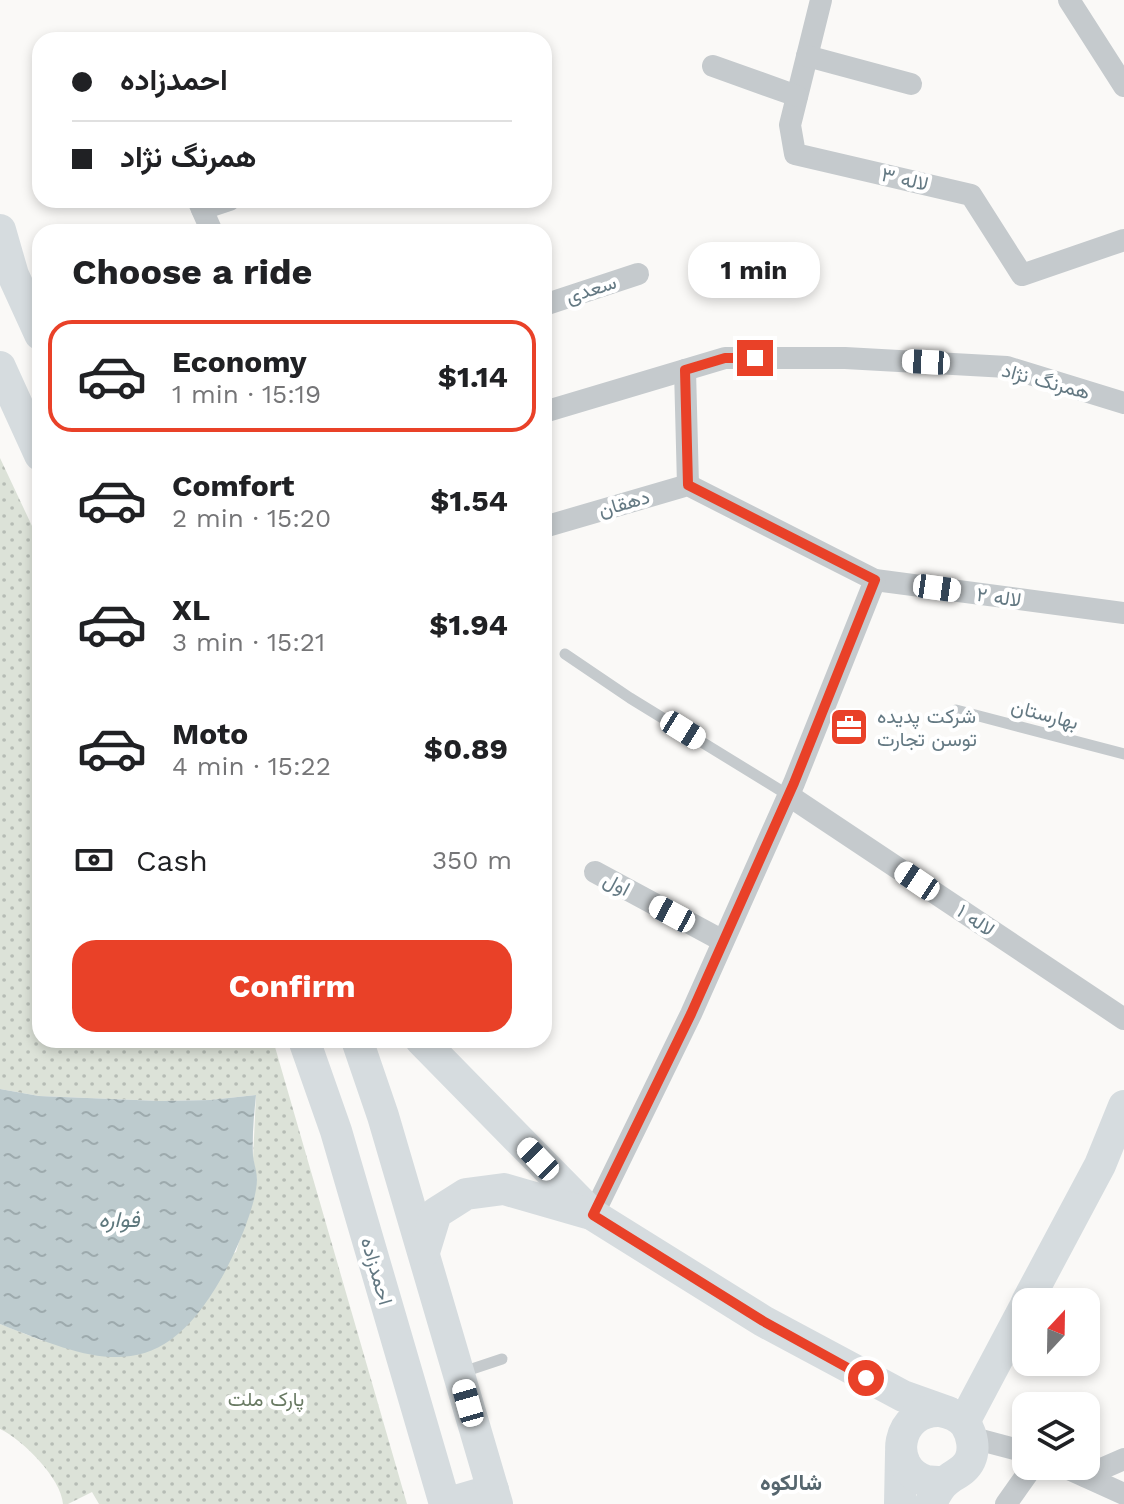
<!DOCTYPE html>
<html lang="en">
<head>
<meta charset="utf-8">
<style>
	:root { --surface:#fff; --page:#f6f6f6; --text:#202124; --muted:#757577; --line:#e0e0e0; --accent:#e94128 }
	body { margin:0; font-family:"Work Sans",Vazirmatn,sans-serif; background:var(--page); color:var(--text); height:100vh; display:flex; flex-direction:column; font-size:30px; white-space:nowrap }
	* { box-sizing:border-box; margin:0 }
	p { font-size:26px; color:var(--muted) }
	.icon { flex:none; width:44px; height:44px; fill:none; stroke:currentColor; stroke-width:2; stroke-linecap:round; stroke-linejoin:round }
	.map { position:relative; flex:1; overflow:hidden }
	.drawer { position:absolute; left:32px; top:224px; width:520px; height:824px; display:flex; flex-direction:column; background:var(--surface); border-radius:24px; box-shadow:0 4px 12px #0003 }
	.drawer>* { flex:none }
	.top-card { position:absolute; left:32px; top:32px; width:520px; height:176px; border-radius:24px; box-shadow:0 4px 12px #0003; display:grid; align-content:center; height:176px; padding:0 40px; background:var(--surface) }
	.needle { width:52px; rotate:22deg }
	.tools { position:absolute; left:1012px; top:1288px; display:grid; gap:16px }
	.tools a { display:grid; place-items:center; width:88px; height:88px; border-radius:16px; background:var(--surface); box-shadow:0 4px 12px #0003; font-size:40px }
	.end { position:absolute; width:36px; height:36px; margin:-18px; border:10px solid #e94128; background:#fff; box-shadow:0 0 0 4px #fff }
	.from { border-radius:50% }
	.bubble { position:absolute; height:56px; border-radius:24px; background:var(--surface); box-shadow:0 4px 12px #0003; font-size:26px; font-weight:700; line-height:56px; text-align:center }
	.car { position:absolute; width:24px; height:48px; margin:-24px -12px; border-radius:10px; box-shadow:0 0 6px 2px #0007; background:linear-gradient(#fff 24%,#345 0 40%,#fff 0 76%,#345 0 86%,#fff 0) }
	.top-card b { display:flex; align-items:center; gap:28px; height:76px; font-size:30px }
	.top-card b+b { border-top:2px solid var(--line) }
	.top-card i { width:20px; height:20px; background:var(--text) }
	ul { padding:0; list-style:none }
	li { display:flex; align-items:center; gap:24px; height:112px; margin:0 16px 12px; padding:0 24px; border:4px solid transparent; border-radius:24px }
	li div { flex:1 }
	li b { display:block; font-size:30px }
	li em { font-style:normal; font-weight:700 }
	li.on { border-color:var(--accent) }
	li>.icon { width:72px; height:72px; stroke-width:1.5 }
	h2 { padding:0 40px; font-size:36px; line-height:96px }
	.pay { display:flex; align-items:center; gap:20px; height:88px; padding:0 40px; font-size:30px }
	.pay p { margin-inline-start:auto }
	.button { display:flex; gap:16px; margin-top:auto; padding:16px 40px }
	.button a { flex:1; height:92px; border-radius:24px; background:var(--accent); color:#fff; font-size:32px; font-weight:700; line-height:92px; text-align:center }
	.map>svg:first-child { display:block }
</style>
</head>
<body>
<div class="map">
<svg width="1124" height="1504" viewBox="0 0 1124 1504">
	<defs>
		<pattern id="park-dots" width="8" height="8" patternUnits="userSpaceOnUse" patternTransform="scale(2)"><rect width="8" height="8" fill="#dce2d8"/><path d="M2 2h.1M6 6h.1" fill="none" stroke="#b6bcb5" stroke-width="1.8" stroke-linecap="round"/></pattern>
		<pattern id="water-ripples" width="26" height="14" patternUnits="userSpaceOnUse" patternTransform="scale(2)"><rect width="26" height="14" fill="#bdcbce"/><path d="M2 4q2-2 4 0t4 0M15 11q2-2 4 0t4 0" fill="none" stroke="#9daaad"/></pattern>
	</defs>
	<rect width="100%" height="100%" fill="#faf9f7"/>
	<path fill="url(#park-dots)" d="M0 458 40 543V1040H273L407 1504H99L92 1492 68 1504H63C61 1478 23 1440 0 1429V1324L43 1341 236 1252 257 1180 253 1159 256 1095 210 1100 160 1101 39 1096 0 1089Z"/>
	<path fill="url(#water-ripples)" d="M0 1089 39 1096 160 1101 210 1100 256 1095C254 1115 252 1135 253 1156 254 1164 257 1172 257 1180 256 1207 235 1254 222 1277 160 1387 100 1364 0 1324Z"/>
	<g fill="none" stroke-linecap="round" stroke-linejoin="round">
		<g stroke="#c5cacd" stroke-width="11">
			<polyline points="565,654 630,698 788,795"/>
			<polyline points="956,710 1124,754"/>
			<polyline points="460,1373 502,1359"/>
		</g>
		<g stroke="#c5cacd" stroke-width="22">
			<polyline points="821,0 790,125 795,154 971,195 1022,275 1124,240"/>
			<polyline points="1069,0 1124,86"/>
			<polyline points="807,56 911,84"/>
			<polyline points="713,66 797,96"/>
			<polyline points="198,200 212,232"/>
			<polyline points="202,209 229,200"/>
			<polyline points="544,305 638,274"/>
			<polyline points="685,370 688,485"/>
			<polyline points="544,412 725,358 845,358 1007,367 1124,403"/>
			<polyline points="544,527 688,485 875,580 1124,613"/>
			<polyline points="788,795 1124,1019"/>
			<polyline points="595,872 723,941"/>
			<polyline points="593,1215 691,1014 794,783 875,580"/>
			<polyline points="973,1438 1026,1452"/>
			<polyline points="1062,1466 1124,1494"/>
			<polyline points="1085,1476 1124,1459"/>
			<polyline points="1006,1504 1033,1466"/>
		</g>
		<g stroke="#d6dcdf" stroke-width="32">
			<polyline points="0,230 13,275 40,334"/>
			<polyline points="0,367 40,455"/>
			<polyline points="304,1040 336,1131 445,1504 493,1490"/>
			<polyline points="357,1040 383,1116 497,1504"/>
			<polyline points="421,1040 593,1215 763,1321 903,1396 948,1412"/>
			<polyline points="424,1252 436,1213 466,1194 504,1189 587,1213"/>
			<polyline points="1027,1302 1100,1165 1124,1106"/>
			<polyline points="964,1422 1026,1305"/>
			<polyline points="900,1504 901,1454"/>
			<path d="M930 1504C934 1498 938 1489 943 1484 952 1474 964 1473 970 1460 975 1449 972 1435 966 1425 960 1417 949 1412 940 1411 897 1409 886 1468 926 1481 931 1482 939 1482 944 1482"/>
		</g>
	</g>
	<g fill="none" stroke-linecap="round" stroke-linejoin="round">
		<polyline stroke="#e94128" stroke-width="10" points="755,358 725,358 685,370 688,485 875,580 794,783 691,1014 593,1215 763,1321 866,1378"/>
	</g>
	<defs>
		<symbol id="office-square" viewBox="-11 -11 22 22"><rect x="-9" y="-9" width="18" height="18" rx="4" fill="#e94128" stroke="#fff"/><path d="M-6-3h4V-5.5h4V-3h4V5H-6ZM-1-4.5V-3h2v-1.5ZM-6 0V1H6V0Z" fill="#fff"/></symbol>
	</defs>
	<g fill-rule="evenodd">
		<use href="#office-square" x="827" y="705" width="44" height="44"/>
	</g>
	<g text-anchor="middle" stroke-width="8" stroke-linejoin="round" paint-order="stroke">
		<g font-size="20" fill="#647983" stroke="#fff">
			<text transform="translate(905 179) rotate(13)" y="7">لاله ۳</text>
			<text transform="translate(591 289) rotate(-18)" y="7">سعدی</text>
			<text transform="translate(1046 381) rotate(15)" y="7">همرنگ نژاد</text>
			<text transform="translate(624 503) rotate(-16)" y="7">دهقان</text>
			<text transform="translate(999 597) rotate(8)" y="7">لاله ۲</text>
			<text transform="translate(1045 714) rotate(15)" y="7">بهارستان</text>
			<text transform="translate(617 884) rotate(28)" y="7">اول</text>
			<text transform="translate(976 920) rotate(34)" y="7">لاله ۱</text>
			<text transform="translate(377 1271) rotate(74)" y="7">احمدزاده</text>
		</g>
		<g font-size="20" fill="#647983" stroke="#fff" text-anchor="start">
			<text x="877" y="723">شرکت پدیده<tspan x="877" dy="23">توسن تجارت</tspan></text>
		</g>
		<g font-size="20" fill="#697a63" stroke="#fff">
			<text x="266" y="1406">پارک ملت</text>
		</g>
		<g font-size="22" font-style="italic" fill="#5e787d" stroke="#fff">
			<text x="119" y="1227">فواره</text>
		</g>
		<g font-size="22" font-weight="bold" fill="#56666e" stroke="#fff">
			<text x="791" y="1490">شالکوه</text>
		</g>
	</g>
</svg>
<div class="tools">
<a><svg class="needle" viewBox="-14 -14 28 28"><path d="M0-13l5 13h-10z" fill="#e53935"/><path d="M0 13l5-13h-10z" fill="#757577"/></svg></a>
<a><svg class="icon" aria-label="layers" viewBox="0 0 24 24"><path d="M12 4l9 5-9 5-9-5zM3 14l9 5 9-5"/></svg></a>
</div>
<i class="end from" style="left:866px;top:1378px"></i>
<i class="end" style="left:755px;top:358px"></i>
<div class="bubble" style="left:688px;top:242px;width:132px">1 min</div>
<i class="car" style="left:926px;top:362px;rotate:273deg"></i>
<i class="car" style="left:937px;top:588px;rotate:98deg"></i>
<i class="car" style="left:683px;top:730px;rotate:122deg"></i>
<i class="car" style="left:917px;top:881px;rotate:304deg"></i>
<i class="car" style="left:672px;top:914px;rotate:298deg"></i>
<i class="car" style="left:538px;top:1159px;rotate:316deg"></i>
<i class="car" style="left:468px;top:1403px;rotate:344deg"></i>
<div class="top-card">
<b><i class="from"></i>احمدزاده</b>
<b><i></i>همرنگ نژاد</b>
</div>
<section class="drawer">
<h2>Choose a ride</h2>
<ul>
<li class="on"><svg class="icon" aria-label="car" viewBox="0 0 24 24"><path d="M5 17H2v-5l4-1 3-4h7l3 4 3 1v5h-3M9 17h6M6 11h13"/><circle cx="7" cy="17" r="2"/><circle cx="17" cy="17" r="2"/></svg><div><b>Economy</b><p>1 min · 15:19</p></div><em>$1.14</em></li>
<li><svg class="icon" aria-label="car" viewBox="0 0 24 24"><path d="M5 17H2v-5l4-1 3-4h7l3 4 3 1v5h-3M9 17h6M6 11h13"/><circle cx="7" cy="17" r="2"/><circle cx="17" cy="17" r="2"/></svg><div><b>Comfort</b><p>2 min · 15:20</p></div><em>$1.54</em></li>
<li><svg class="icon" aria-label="car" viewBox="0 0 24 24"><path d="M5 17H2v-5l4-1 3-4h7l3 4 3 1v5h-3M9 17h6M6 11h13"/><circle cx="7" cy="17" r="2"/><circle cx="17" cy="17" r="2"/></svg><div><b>XL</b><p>3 min · 15:21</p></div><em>$1.94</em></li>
<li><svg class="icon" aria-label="car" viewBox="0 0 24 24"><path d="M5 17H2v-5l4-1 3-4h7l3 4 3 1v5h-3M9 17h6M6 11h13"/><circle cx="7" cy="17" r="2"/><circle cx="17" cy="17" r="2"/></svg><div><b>Moto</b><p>4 min · 15:22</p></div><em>$0.89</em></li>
</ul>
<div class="pay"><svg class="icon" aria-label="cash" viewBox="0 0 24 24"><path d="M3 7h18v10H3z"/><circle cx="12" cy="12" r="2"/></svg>Cash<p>350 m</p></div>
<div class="button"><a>Confirm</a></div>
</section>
</div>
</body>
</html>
